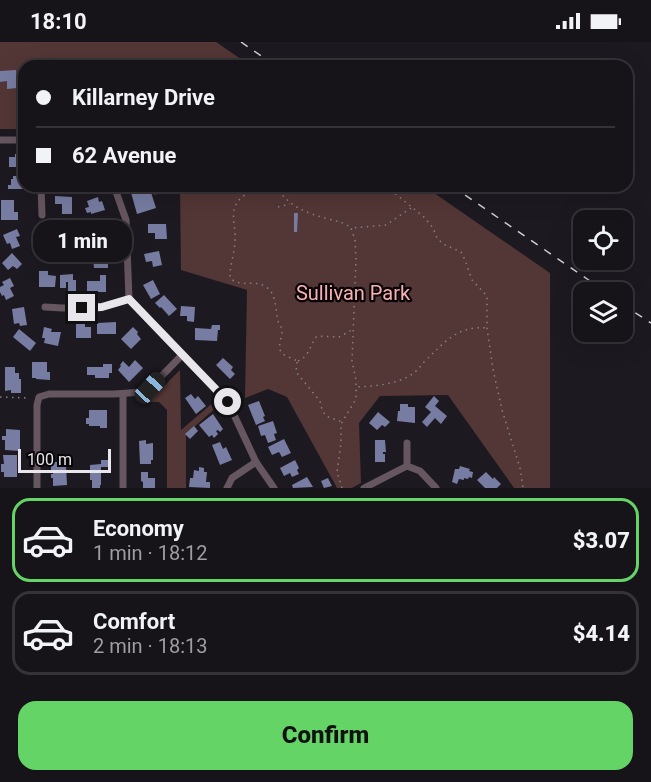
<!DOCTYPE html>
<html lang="en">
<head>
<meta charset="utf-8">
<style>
	:root { --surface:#161319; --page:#1f1c22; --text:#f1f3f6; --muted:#9e9ea2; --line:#353238; --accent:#65d467 }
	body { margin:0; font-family:Roboto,sans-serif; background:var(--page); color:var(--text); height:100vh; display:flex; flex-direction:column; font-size:22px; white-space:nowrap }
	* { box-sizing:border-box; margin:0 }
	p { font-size:20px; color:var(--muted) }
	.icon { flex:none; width:33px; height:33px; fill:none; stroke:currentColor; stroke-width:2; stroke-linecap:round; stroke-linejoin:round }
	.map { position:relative; height:446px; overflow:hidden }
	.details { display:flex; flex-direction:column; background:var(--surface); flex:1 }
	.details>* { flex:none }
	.guide { position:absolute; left:18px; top:18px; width:615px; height:132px; border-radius:18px; box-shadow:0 6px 24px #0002,0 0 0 2px var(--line); display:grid; align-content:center; height:132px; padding:0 18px; background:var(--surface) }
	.controls { position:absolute; left:573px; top:168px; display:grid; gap:12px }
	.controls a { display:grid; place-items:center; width:60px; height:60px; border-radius:12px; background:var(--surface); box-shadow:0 6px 24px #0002,0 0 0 2px var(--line); font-size:30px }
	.scale { position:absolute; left:18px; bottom:15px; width:93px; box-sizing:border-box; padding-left:6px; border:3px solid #e8e5eb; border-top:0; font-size:16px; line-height:21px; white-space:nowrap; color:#e8e5eb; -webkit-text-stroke:4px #070508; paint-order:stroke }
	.end { position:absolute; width:27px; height:27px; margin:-14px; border:8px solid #e8e5eb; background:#111; box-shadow:0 0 0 3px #111 }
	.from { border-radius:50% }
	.bubble { position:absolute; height:42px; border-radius:18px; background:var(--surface); box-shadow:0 6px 24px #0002,0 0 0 2px var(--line); font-size:20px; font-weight:800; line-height:42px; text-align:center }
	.car { position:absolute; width:18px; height:36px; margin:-18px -9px; border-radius:8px; box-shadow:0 0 4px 2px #0007; background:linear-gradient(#222 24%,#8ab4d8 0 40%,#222 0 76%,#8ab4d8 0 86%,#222 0) }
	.guide b { display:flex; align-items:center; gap:21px; height:57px; font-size:22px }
	.guide b+b { border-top:2px solid var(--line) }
	.guide i { width:15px; height:15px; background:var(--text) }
	ul { padding:10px 0 0; list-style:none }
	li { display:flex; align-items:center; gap:18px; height:84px; margin:0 12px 9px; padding:0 6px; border:3px solid var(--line); border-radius:18px }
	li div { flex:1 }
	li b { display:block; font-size:22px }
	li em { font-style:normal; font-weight:800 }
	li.selected { border-color:var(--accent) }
	li>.icon { width:54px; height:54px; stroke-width:1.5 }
	.button { display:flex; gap:12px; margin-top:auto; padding:12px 18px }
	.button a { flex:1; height:69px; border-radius:18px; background:var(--accent); color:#111; font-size:24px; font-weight:800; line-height:69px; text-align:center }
	.status { display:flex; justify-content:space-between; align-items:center; height:42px; padding:0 30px; background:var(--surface); direction:ltr }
	.status svg { height:16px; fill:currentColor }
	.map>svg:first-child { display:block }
</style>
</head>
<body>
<div class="status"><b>18:10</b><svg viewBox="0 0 49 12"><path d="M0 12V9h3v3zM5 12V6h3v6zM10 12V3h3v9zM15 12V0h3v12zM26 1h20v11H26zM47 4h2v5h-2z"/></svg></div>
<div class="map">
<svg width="651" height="446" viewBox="0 0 651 446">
	<rect width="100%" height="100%" fill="#1d1921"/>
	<g fill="#533636">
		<polygon points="0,0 216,0 251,24 24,24 24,87 0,87"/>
		<polygon points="151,144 424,144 550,231 550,446 514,446 448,353 380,354 359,381 361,441 352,446 337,446 287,355 268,347 245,356 247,248 181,228 180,146 154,153"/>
		<polygon points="180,328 181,388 215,359 218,364 186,392 186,446 167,446 167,368 159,360 148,360"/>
	</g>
	<g fill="#777da2">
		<polygon points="16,28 17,46 7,47 7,39 0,40 0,29"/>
		<polygon points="15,112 23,112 23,125 9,125 9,115 15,115"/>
		<polygon points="13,134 22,134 22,142 24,142 24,147 8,147 8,143 11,143 11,137 13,137"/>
		<polygon points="139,144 149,144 156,166 137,172 130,147"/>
		<polygon points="55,154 72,155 72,172 62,172 62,162 55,162"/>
		<polygon points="98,155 99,160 102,159 105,168 91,172 91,170 87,171 85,166 89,165 87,159"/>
		<polygon points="1,158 14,158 14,170 18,170 18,178 1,178"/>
		<polygon points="294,171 298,171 297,190 294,190"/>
		<polygon points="52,181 61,192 41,207 34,199 47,189 46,187"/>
		<polygon points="96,181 104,181 104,187 111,187 111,196 95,196"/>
		<polygon points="148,182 166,182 167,197 155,197 155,191 148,191"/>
		<polygon points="17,187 20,194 16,195 20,204 12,207 10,201 7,202 3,193"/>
		<polygon points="159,209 162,223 153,225 152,219 146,220 144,212"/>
		<polygon points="96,210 104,210 104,218 108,218 108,226 94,226 93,216 96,216"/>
		<polygon points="12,211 22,222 17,227 13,224 8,228 2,221"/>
		<polygon points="39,229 48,229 48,233 56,234 55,245 39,245"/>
		<polygon points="73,232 73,238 76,238 76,249 68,250 68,240 66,240 66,246 60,246 60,233"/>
		<polygon points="100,233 106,233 106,250 87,250 87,239 100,239"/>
		<polygon points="10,236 14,244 10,246 14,254 6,258 4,253 2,254 0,250 0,245 4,243 2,240"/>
		<polygon points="153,238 160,252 151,257 143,243"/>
		<polygon points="164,253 177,267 169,274 161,265 160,266 155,261"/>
		<polygon points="181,264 195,265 194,280 187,279 187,274 180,274"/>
		<polygon points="24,265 27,283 20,284 19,281 14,282 12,267"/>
		<polygon points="76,280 85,280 85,285 91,285 91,296 76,296"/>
		<polygon points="116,280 116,292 97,292 97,281"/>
		<polygon points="212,283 220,283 220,288 218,288 217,299 195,298 195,286 211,287"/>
		<polygon points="44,285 52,287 51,290 61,290 58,304 44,301 45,296 42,296"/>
		<polygon points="133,285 138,290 137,292 141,297 131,307 121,297"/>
		<polygon points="19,287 36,301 30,309 13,295"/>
		<polygon points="223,316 233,325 231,328 235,332 230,337 216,323"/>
		<polygon points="135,318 143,326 129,340 118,328 121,324 120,323 123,319 129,325"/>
		<polygon points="32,320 47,320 47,330 50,330 50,338 36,337 36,336 32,336"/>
		<polygon points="103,322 112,322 112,331 109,331 109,336 95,336 95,333 87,333 87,325 103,325"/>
		<polygon points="5,325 15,325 15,331 19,331 19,337 21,337 21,351 11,351 11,348 5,349"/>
		<polygon points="191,352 195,357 198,354 206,364 196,372 185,356"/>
		<polygon points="434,354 439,359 435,364 447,374 441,382 435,376 427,385 422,380 431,370 425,365"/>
		<polygon points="259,359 265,374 263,375 265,379 256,383 248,363"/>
		<polygon points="400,362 408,362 408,365 415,365 415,381 397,379 398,369 400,369"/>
		<polygon points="89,368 107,368 107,386 100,386 100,384 89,384 89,382 86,382 86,376 89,376"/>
		<polygon points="378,370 390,380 385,385 382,383 377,388 369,381"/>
		<polygon points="213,372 223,387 220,390 218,388 216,389 218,392 214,396 212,393 209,395 199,383"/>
		<polygon points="273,379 277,391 274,392 276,398 268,401 265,393 261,394 258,384"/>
		<polygon points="194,384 198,389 190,397 185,392"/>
		<polygon points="6,387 20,388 20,409 5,408 5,398 2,398 2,394 6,394"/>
		<polygon points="284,397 291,411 282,415 279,410 272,413 268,405"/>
		<polygon points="146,398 146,402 153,401 153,418 151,418 151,422 140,422 139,399"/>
		<polygon points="375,398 385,398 386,410 383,410 383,412 385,412 385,420 375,420"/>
		<polygon points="220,400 223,407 226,405 232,418 220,423 212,403"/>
		<polygon points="3,413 17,413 17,435 4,435 4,430 1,430 1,422 4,422"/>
		<polygon points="101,418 108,418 108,425 101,425 101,443 100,443 100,446 92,446 92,438 90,438 90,423 101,422"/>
		<polygon points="295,418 299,426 297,428 299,432 292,435 290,431 284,434 280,426"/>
		<polygon points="51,420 57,420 57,423 66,423 67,443 53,444 53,436 51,436 51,432 53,432 53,430 51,430"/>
		<polygon points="460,424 470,427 469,429 473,430 472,436 469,435 468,437 464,436 464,438 459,437 457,442 452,440 455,427 459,427"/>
		<polygon points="199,425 204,426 204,430 207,430 206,440 210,440 210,446 189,445 190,436 193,436 194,428 199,429"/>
		<polygon points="141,430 148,430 148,436 155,436 155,446 143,446 143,440 141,439"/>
		<polygon points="486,430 493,437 494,435 501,442 497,446 485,446 477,438"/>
		<polygon points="307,435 313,445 293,446 292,443"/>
		<polygon points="328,436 332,444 324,446 321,439"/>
	</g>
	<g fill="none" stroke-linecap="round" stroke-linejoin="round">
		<g stroke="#848087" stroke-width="1.5" stroke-dasharray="1.5 4.5" stroke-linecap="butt">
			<polyline points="49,19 58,24"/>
			<polyline points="73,24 82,19 89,19 92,21 91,24"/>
			<path d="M260 144C251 149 238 155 235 165 231 175 236 187 235 197 235 210 230 222 230 235L231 237C244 246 255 237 266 245 277 252 275 267 278 279 279 282 281 284 282 287 283 294 277 303 281 310 284 314 292 316 297 319"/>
			<path d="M275 144C290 165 304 170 328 177 336 179 343 180 350 185"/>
			<polyline points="386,144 425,176 433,186 437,196 443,202 461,210 465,218 472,238 487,254 487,286 493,327 502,368 520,426 523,446"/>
			<polyline points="278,165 290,162"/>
			<path d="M411 166 386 183 351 186 355 198 356 218 352 319 356 338V345C373 344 395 343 411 333 416 330 420 325 424 320 444 301 457 283 487 286"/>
			<path d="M298 319C310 314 309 304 317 294L339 295 352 288"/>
			<polyline points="297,320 296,330 320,359 322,368 326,374 342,380"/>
			<polyline points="0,355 29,356"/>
			<polyline points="342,446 337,430 341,401 341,382 356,357 356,345"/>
		</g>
		<g stroke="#66565f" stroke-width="7">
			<polyline points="0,98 24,98"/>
			<polyline points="41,144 42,173"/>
			<polyline points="114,144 126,178 129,257 228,360 256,420 274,446"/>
			<polyline points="45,265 62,266 102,265 129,257"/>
			<polyline points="123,352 123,446"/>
			<polyline points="407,401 407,424"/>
			<polyline points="37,446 37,363 39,355 49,352 114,352 143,350 150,346 182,313"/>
			<polyline points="227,446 232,436 256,420"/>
			<polyline points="364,446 407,424 420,429 436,446"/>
		</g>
		<g stroke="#d0cdd4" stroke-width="1.5" stroke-dasharray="8 8" stroke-linecap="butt">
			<polyline points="241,0 276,24"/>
			<polyline points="452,144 606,250"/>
			<polyline points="622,262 651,281"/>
		</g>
	</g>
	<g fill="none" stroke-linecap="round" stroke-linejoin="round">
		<polyline stroke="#e8e5eb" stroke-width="8" points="82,266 102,265 129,257 228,360"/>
	</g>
	<g text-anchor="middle" stroke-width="4.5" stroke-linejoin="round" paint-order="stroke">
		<g font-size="20" fill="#fab0b1" stroke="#070508">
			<text x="353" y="258">Sullivan Park</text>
		</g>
	</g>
</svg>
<div class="controls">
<a><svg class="icon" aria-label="locate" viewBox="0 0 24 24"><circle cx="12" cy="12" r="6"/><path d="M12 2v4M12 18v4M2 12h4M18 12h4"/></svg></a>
<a><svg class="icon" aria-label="layers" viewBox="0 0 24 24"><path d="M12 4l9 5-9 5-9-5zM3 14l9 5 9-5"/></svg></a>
</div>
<div class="scale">100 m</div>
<i class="end from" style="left:228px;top:360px"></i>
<i class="end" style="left:82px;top:266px"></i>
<div class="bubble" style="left:33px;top:178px;width:99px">1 min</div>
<i class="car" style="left:150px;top:346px;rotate:43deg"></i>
<div class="guide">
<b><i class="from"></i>Killarney Drive</b>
<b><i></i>62 Avenue</b>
</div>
</div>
<section class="details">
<ul>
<li class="selected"><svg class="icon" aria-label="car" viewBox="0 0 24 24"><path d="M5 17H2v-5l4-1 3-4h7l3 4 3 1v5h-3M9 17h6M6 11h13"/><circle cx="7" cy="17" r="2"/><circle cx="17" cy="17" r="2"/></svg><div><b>Economy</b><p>1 min · 18:12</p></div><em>$3.07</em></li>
<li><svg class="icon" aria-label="car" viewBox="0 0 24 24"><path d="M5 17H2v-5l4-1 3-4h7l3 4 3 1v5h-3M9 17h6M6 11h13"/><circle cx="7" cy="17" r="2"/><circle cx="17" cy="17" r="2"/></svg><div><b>Comfort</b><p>2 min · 18:13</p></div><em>$4.14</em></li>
</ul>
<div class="button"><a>Confirm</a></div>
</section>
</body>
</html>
